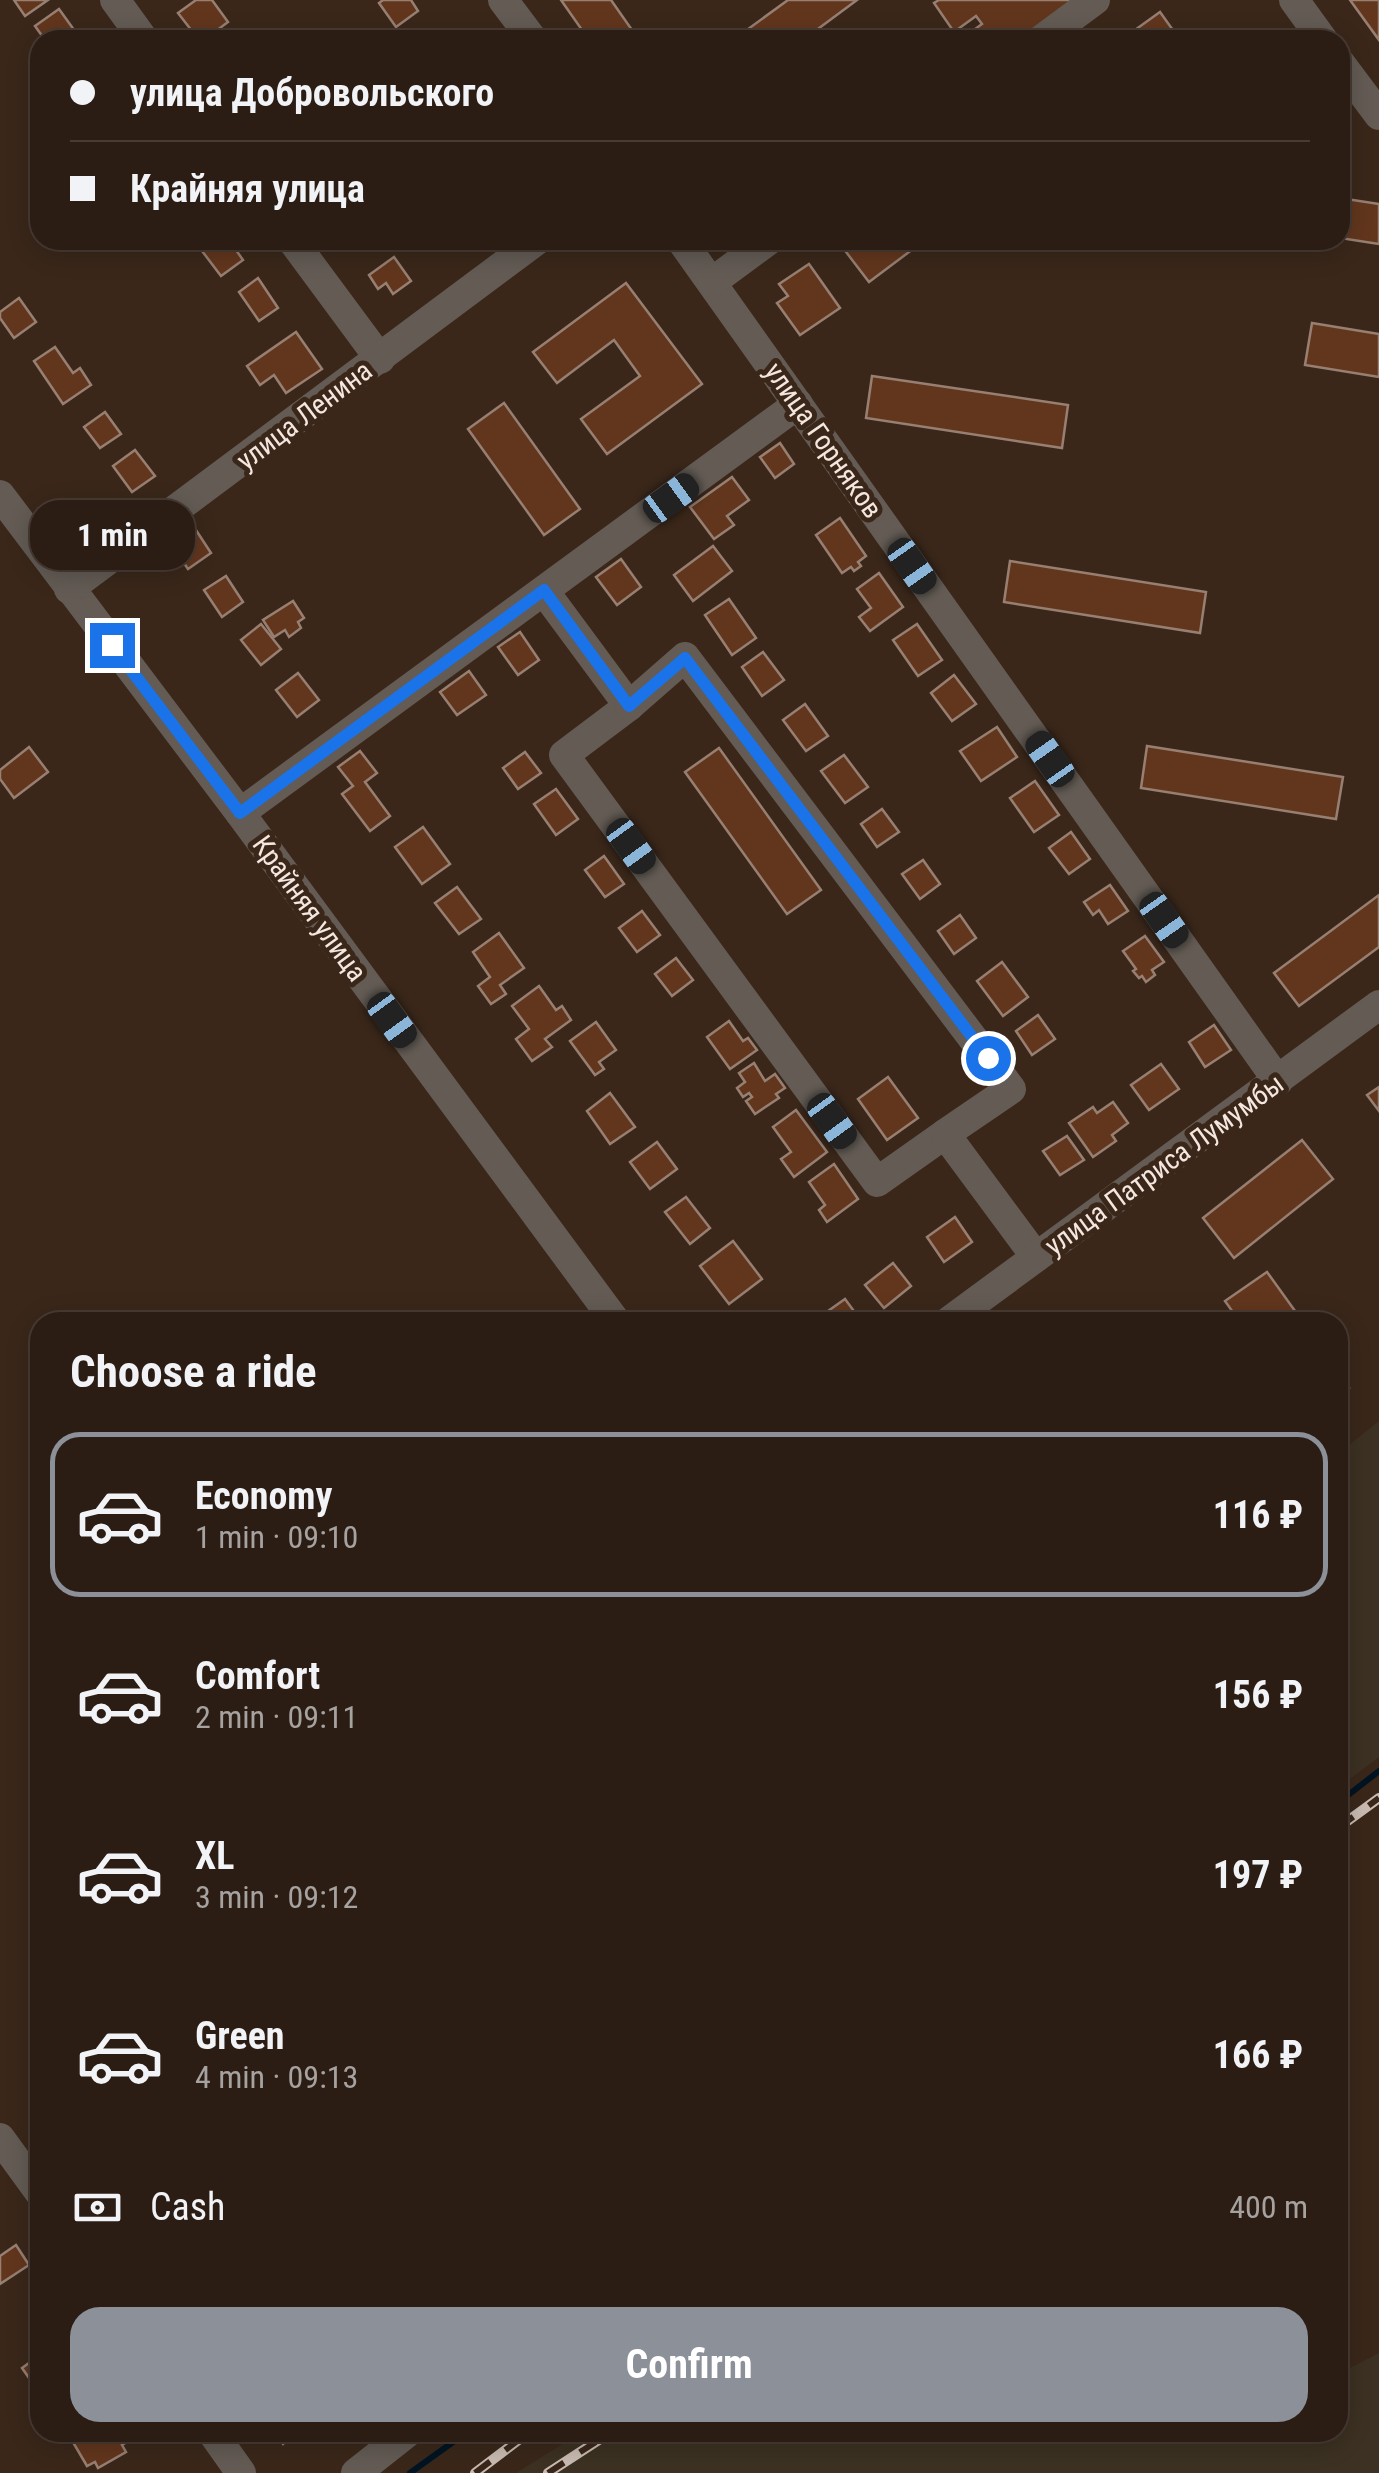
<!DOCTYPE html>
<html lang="en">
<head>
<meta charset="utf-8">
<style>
	:root { --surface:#2c1d14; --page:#382a22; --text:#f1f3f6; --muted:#a6a2a0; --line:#483b34; --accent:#8c9099 }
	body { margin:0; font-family:"Roboto Condensed",sans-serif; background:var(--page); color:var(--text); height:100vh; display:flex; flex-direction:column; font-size:38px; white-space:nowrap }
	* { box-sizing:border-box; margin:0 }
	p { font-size:32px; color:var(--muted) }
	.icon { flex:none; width:55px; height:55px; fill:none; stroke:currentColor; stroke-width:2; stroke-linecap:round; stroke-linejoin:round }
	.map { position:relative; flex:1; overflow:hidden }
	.drawer { position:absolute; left:30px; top:1312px; width:1318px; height:1130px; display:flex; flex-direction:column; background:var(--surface); border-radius:30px; box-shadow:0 5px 25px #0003,0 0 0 2px var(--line) }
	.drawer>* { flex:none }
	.hud { position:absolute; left:30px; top:30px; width:1320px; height:220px; border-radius:30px; box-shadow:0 5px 25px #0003,0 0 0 2px var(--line); display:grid; align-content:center; height:220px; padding:0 40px; background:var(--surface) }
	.end { position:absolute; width:45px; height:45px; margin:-22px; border:12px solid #1a73e8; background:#fff; box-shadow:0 0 0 5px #fff }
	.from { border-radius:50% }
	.bubble { position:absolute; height:70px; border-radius:30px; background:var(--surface); box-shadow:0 5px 25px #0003,0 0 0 2px var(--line); font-size:32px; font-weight:700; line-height:70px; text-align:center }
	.car { position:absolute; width:30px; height:60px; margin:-30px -15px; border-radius:12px; box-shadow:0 0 8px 2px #0007; background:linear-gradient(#222 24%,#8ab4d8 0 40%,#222 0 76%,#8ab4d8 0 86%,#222 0) }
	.hud b { display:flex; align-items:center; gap:35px; height:95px; font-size:38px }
	.hud b+b { border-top:2px solid var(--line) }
	.hud i { width:25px; height:25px; background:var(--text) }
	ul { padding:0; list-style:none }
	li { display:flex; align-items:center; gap:30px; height:165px; margin:0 20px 15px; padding:0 20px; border:5px solid transparent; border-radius:30px }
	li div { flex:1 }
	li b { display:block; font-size:38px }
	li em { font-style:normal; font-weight:700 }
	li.active { border-color:var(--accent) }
	li>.icon { width:90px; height:90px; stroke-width:1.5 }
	h2 { padding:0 40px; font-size:45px; line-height:120px }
	.pay { display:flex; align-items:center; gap:25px; height:110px; padding:0 40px; font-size:38px }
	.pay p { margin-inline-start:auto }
	.primary-button { display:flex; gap:20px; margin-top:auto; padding:20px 40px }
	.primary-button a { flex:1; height:115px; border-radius:30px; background:var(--accent); color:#fff; font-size:40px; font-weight:700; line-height:115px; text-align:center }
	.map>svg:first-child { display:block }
</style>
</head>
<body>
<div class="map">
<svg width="1379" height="2473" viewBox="0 0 1379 2473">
	<rect width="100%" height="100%" fill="#3a271a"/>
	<g fill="#3c3122">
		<polygon points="1379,1421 1379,1757 1338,1788 1338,1454"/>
		<polygon points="1379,2353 1379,2473 516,2473 580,2433 1338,2432 1338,2374"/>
	</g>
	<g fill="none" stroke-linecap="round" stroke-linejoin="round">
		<g stroke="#001422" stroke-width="6">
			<polyline points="1338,1803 1379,1771"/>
			<polyline points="410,2473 467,2432"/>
		</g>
	</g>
	<g fill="#62361d" stroke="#977f72" stroke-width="2.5">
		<polygon points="14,0 48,0 25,16"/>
		<polygon points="196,0 212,0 228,22 204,40 199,40 178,13"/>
		<polygon points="383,0 411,0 418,11 396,27 379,3"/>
		<polygon points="561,0 611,0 639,40 589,40"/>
		<polygon points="788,0 857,0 803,40 733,40"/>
		<polygon points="939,0 1084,0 1029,40 960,40 982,24 976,16 954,32 934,3"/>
		<polygon points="1350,0 1379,0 1379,40"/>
		<polygon points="59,9 77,34 82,31 89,40 45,40 35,26"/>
		<polygon points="1160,12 1180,40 1121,40"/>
		<polygon points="495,31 503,40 471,40 481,33 485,38"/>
		<polygon points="1340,198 1379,204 1379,244 1340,238"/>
		<polygon points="200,240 229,240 243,260 221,276 196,243"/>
		<polygon points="853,240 925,240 869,282 843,248"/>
		<polygon points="394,257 411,281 393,294 386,283 378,289 369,275"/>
		<polygon points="809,264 840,308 800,335 777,303 788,296 779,284"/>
		<polygon points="258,278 278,308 259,321 239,292"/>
		<polygon points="626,283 702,384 607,454 581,419 640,376 614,340 557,383 533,352"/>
		<polygon points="19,298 36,322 14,338 0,318 0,312"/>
		<polygon points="1312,323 1379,334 1379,377 1305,365"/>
		<polygon points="296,332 322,369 286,393 274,375 260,385 247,366"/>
		<polygon points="55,347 73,373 80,368 91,385 63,404 34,361"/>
		<polygon points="872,376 1068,405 1062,448 866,418"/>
		<polygon points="504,403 580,509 544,535 468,429"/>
		<polygon points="105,412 121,434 100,448 84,427"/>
		<polygon points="780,443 794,464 775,478 760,457"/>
		<polygon points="135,450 155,476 132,492 113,466"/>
		<polygon points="732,477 749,500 727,516 734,525 714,539 690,507"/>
		<polygon points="840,518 866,556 858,562 861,566 854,571 851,567 842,573 816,535"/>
		<polygon points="192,524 211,553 188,569 168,540"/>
		<polygon points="713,546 732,571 693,601 674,575"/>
		<polygon points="621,559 641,587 617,605 596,577"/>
		<polygon points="1010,561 1206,592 1200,633 1004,602"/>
		<polygon points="879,573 903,607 870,631 859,617 871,608 857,589"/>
		<polygon points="226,576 243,602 222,617 204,590"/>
		<polygon points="729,599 756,638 732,655 705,615"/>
		<polygon points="293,601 304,618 298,622 301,628 289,637 285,630 274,637 263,620"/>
		<polygon points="261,624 281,649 261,665 241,640"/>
		<polygon points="917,624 942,660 918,676 893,640"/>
		<polygon points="520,632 539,660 518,675 498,647"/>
		<polygon points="763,652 784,680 762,696 742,667"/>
		<polygon points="469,671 486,695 457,715 440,692"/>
		<polygon points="298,673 319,700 297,717 276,690"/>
		<polygon points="954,675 976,704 952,721 931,693"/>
		<polygon points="805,704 828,736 806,751 783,720"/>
		<polygon points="997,727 1017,757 981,781 960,751"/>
		<polygon points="1147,746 1343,777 1336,819 1141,788"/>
		<polygon points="29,747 48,772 14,798 0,779 0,770"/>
		<polygon points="719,748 821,890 787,914 685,772"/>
		<polygon points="360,751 377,773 365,782 390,816 370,831 342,794 353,786 338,767"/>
		<polygon points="525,752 541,773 518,789 503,768"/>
		<polygon points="844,755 868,787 845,803 821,771"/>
		<polygon points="1035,781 1059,815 1034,832 1010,798"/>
		<polygon points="556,789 578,819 556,835 534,804"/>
		<polygon points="882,809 899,832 877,847 861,824"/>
		<polygon points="423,827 450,864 422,884 395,847"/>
		<polygon points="1071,832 1090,859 1069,874 1049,848"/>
		<polygon points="604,856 624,884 605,897 585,870"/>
		<polygon points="923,860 940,884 920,899 902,874"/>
		<polygon points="1110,885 1128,911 1108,924 1099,910 1093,915 1084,902"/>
		<polygon points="457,887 481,919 459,934 435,903"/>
		<polygon points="1379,895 1379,947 1299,1006 1274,973"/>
		<polygon points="642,911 660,935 637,952 619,928"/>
		<polygon points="960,915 976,938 954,954 938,931"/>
		<polygon points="499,933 524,968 500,985 506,994 491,1004 478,986 490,977 473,952"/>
		<polygon points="1145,936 1164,962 1152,970 1155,975 1146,982 1142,976 1139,978 1133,971 1136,969 1123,951"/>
		<polygon points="676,958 693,980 672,996 655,974"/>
		<polygon points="1002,962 1028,997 1003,1016 977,981"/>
		<polygon points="539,986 556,1010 562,1006 571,1020 545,1039 552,1047 532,1061 516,1039 529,1029 512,1006"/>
		<polygon points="1038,1015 1055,1039 1032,1055 1016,1031"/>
		<polygon points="729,1021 743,1041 748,1038 757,1050 730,1069 707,1037"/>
		<polygon points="596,1022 616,1050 599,1062 604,1069 595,1075 570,1041"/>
		<polygon points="1214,1025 1231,1050 1205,1067 1189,1042"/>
		<polygon points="754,1063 765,1081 775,1074 785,1088 776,1094 779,1098 755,1114 746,1101 752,1097 749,1093 743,1097 737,1088 745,1082 739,1073"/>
		<polygon points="1161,1064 1179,1089 1149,1110 1131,1085"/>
		<polygon points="888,1077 918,1118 887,1140 858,1099"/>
		<polygon points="1379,1087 1379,1111 1367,1095"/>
		<polygon points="610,1093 635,1127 610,1144 587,1111"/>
		<polygon points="1113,1102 1128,1123 1112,1135 1116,1141 1093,1157 1069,1123 1093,1107 1097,1113"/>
		<polygon points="796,1110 827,1152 794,1177 781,1159 791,1152 773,1127"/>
		<polygon points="1067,1136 1084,1160 1060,1175 1043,1151"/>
		<polygon points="1302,1140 1333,1179 1234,1258 1203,1218"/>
		<polygon points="657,1142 677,1169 650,1189 630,1162"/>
		<polygon points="834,1164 858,1199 827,1222 819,1210 825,1205 809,1182"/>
		<polygon points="686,1197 710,1228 690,1244 665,1212"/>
		<polygon points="955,1217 972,1242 944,1262 927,1237"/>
		<polygon points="733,1241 762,1279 729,1304 700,1266"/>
		<polygon points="893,1263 911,1286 884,1308 865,1285"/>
		<polygon points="1267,1272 1303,1322 1240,1322 1225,1301"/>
		<polygon points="845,1299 862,1322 826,1322 821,1316"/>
		<polygon points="1338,1372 1349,1388 1338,1396"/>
		<polygon points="16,2245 29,2265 0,2284 0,2256"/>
		<polygon points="40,2355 40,2381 34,2385 22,2368"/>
		<polygon points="67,2432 133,2432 135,2437 122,2445 126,2452 98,2468 95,2462 87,2466"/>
		<polygon points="274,2432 297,2432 283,2444"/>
	</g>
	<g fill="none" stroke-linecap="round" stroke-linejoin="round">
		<g stroke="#635b54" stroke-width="30">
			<polyline points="115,0 144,40"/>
			<polyline points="503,0 533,40"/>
			<polyline points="1294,0 1323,40"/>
			<polyline points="1041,40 1095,0"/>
			<polyline points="1340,63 1379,115"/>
			<polyline points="292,240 380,359"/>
			<polyline points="681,240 1278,1081"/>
			<polyline points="712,282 769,240"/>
			<polyline points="0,495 240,813 616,1322"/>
			<polyline points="69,589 537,240"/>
			<polyline points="544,591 629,706 564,755 877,1182 945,1134 1036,1257"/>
			<polyline points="629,706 685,657 1011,1089 945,1134"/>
			<polyline points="240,813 798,404"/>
			<polyline points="948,1322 1379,1005"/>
			<polyline points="0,2138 40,2193"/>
			<polyline points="212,2432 241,2473"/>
			<polyline points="356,2473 408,2432"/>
		</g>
		<defs>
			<g id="rail">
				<polyline points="1338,1828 1379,1798"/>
				<polyline points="475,2473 529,2432"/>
				<polyline points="548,2473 611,2432"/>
			</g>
		</defs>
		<use href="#rail" stroke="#c9bbb1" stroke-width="10"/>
		<use href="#rail" stroke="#3a271a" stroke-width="6" stroke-dasharray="19" stroke-linecap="butt"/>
	</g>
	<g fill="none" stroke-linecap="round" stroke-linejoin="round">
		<polyline stroke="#1a73e8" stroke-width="12" points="112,645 240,813 544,590 629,706 685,658 988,1058"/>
	</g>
	<g text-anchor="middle" stroke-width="10" stroke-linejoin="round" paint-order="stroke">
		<g font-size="28" fill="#f4e7df" stroke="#3a271a">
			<text transform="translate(304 415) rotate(-37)" y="10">улица Ленина</text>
			<text transform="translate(824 440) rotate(55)" y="10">улица Горняков</text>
			<text transform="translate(310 908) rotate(54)" y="10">Крайняя улица</text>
			<text transform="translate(1164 1164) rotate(-36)" y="10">улица Патриса Лумумбы</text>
		</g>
	</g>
</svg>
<i class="end from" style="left:988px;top:1058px"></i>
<i class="end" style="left:112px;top:645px"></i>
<div class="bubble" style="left:30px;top:500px;width:165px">1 min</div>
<i class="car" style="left:671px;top:498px;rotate:54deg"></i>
<i class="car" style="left:912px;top:566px;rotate:145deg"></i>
<i class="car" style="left:1050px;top:759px;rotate:325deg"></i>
<i class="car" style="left:631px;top:846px;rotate:144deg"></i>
<i class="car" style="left:1164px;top:920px;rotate:145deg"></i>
<i class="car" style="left:392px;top:1020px;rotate:144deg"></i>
<i class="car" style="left:832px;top:1121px;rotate:144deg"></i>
<div class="hud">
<b><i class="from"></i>улица Добровольского</b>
<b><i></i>Крайняя улица</b>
</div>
<section class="drawer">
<h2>Choose a ride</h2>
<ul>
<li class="active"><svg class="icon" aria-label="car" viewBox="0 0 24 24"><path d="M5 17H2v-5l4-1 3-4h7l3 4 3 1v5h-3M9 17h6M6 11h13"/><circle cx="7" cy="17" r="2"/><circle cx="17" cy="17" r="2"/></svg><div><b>Economy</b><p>1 min · 09:10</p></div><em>116 ₽</em></li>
<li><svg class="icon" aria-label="car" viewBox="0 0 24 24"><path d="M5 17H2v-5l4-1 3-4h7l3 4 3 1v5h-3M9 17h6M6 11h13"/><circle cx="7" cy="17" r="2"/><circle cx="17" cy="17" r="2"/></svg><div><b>Comfort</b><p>2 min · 09:11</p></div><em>156 ₽</em></li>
<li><svg class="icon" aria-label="car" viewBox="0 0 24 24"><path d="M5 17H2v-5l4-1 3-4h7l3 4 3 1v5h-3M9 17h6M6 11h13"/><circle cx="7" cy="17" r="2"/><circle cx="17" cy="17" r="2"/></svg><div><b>XL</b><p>3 min · 09:12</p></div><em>197 ₽</em></li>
<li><svg class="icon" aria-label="car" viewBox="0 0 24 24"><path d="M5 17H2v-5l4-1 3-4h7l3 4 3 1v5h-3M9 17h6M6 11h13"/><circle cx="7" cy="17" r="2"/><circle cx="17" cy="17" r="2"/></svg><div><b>Green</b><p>4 min · 09:13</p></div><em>166 ₽</em></li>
</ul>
<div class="pay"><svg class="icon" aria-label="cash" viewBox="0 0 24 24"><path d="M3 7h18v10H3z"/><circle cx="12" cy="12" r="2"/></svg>Cash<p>400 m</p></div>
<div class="primary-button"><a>Confirm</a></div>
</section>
</div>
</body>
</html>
